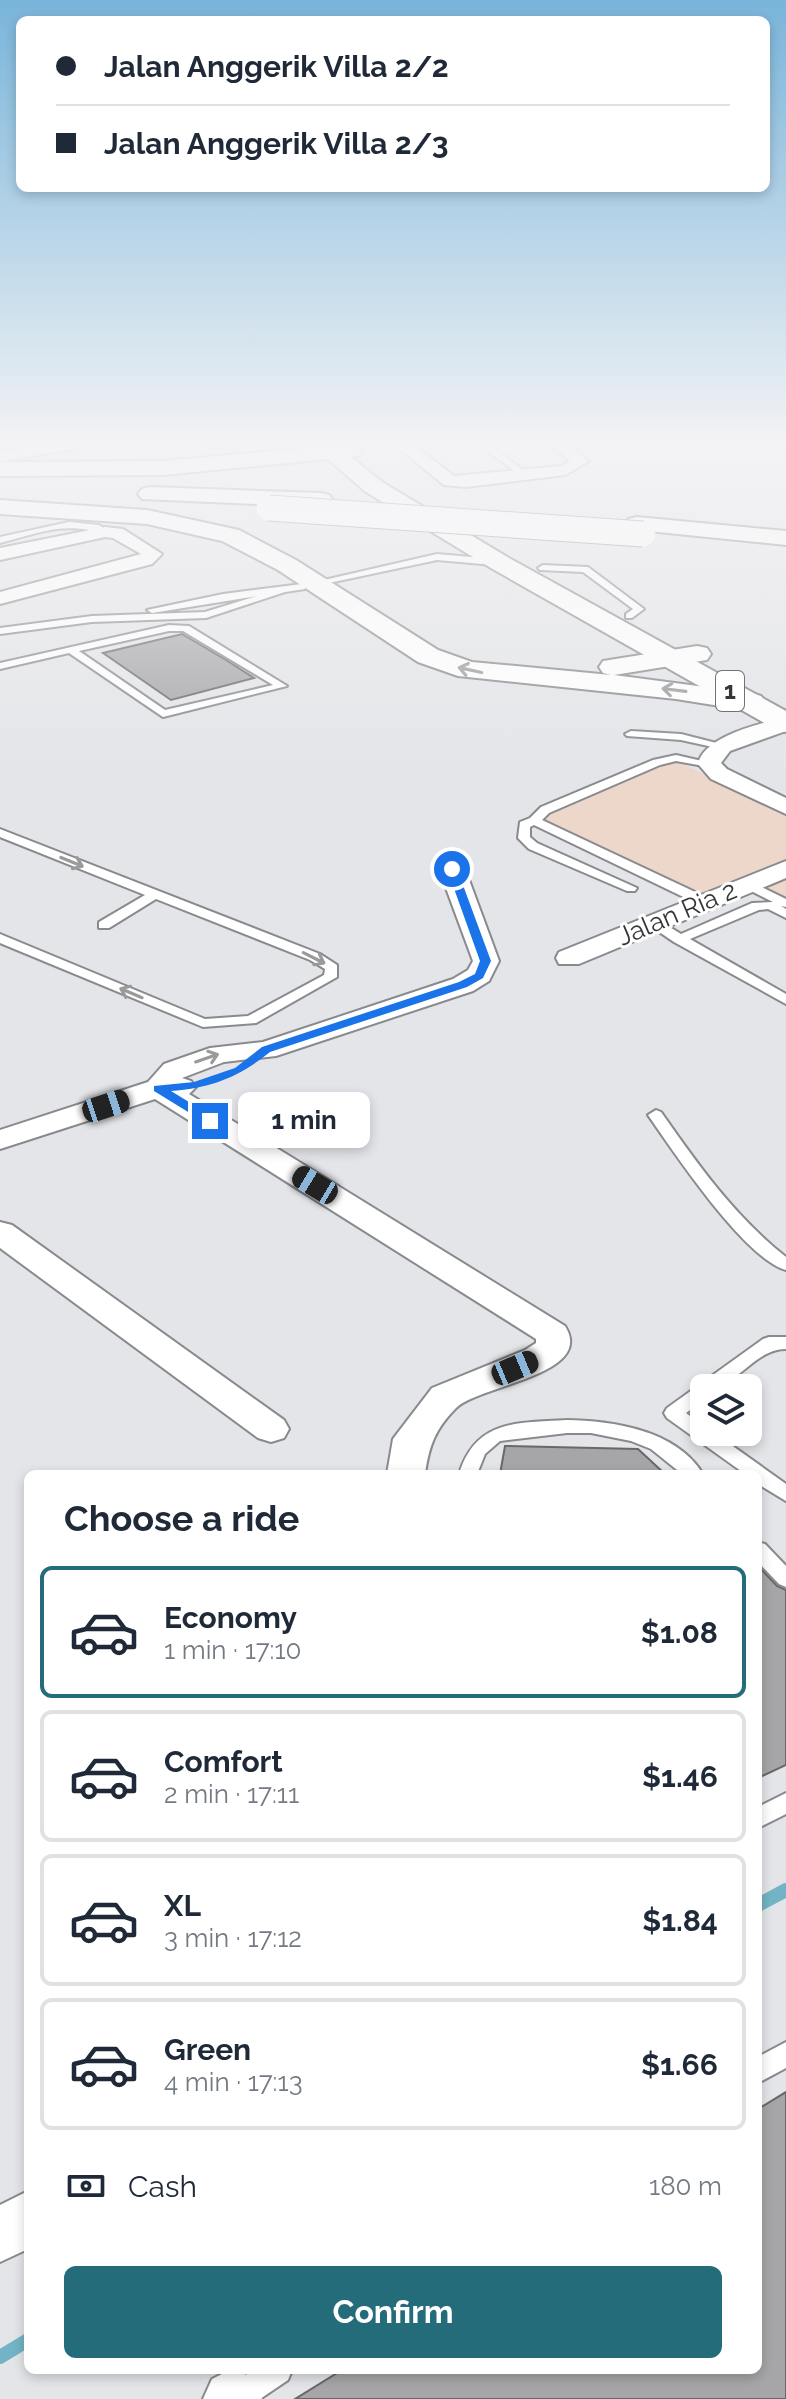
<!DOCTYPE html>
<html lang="en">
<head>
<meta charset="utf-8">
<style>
	:root { --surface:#fff; --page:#f2f2f3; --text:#1f2937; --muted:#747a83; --line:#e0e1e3; --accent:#256c7a }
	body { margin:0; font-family:Raleway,sans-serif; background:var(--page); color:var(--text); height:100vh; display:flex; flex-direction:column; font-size:30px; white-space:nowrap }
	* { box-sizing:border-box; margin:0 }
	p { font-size:26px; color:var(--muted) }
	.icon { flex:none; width:44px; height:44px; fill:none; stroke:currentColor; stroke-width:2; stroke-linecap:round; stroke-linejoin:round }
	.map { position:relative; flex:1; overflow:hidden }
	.side { position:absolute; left:24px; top:1470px; width:738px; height:904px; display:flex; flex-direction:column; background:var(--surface); border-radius:12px; box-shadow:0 4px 12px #0003 }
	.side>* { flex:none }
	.guide { position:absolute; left:16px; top:16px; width:754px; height:176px; border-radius:12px; box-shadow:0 4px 12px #0003; display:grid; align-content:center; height:176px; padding:0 40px; background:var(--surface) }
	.controls { position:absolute; left:690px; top:1374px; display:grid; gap:16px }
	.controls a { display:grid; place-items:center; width:72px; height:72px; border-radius:12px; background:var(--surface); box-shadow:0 4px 12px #0003; font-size:40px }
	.end { position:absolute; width:36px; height:36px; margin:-18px; border:10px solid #1a73e8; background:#fff; box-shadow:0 0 0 4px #fff }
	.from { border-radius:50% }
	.bubble { position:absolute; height:56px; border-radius:12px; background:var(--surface); box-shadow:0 4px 12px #0003; font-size:26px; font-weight:700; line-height:56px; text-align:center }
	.car { position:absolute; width:24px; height:48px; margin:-24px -12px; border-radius:10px; box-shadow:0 0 6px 2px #0007; background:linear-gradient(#222 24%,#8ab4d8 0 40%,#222 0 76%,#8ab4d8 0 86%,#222 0) }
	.guide b { display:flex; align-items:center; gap:28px; height:76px; font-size:30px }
	.guide b+b { border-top:2px solid var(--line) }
	.guide i { width:20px; height:20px; background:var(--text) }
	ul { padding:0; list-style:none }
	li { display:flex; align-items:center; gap:24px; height:132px; margin:0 16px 12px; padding:0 24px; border:4px solid var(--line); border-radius:12px }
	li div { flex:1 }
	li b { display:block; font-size:30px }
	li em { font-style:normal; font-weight:700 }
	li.current { border-color:var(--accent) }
	li>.icon { width:72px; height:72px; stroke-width:1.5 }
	h2 { padding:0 40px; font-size:36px; line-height:96px }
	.pay { display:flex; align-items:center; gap:20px; height:88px; padding:0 40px; font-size:30px }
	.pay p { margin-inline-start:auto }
	.cta { display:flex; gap:16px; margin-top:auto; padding:16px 40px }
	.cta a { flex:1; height:92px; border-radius:12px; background:var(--accent); color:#fff; font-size:32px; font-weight:700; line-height:92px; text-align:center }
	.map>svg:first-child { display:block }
</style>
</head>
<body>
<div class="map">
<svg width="786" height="2399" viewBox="0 0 786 2399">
	<rect width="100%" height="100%" fill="#e4e5e8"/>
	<polygon fill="#edd6ca" points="677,761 786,813 786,900 745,880 702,897 541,821 550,811 661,764"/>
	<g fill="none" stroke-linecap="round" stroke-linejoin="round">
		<g stroke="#72b4c6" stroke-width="14">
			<polyline points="758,1905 786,1890"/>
			<polyline points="0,2357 28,2340"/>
		</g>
	</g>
	<g fill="#a6a6a8" stroke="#68686a" stroke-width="2">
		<polygon points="182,634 226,660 254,678 171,700 103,653"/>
		<polygon points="505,1446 638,1449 665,1474 500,1474"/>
		<polygon points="758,1566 777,1586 786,1590 786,1765 758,1778"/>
		<polygon points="786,2092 786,2399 295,2399 342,2370 758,2370 758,2109"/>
	</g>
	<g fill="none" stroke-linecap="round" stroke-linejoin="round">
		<defs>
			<g id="lane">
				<polygon points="475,441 485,441 529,475 522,477"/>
				<path d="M69 522 99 525 109 532 105 535C68 520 37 533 0 543V537Z"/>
				<polygon points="437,554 494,559 499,562 494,565 437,560 329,583 324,580"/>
				<polygon points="543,565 588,567 644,609 632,618 626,618 626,614 633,609 583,572 540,570 538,568"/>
				<polygon points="302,584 305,585 305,589 285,592 206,618 92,622 0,634 0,628 92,616 205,612 257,596 152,613 147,610 223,594"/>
				<path d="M169 625 189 626 287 686 163 717 69 653 0 669V663ZM169 631H183L273 685 165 710 79 651Z"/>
				<polygon points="631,731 681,734 728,746 722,749 681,740 627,736 625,734"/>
				<polygon points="676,755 715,764 709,767 676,761 660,765 549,813 542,820 710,899 710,905 700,905 534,825 530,827 530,837 537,843 637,888 635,891 627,891 529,849 518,838 520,822 530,818 541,807 653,760"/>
				<polygon points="0,829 320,954 337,965 337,977 256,1023 203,1027 0,943 0,934 205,1019 248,1016 324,975 325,969 310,960 156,899 109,928 99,928 99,922 145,895 0,837"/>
				<polygon points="747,880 786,899 786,907 781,906 786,909 786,918 768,909 759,910 690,939 786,994 786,1004 674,942 646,923 648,920 658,920 681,934 752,903 773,902 743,887 741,884"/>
				<path d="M656 1110 661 1112C698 1165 735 1217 786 1257V1270C744 1258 674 1152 648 1115Z"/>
				<path d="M769 1337H786V1349C753 1349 739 1388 704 1388V1400L686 1413 704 1426V1432H713L786 1484V1501L758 1484V1474H745L667 1418 664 1413 667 1408 763 1339Z"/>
				<path d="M567 1420C614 1421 676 1430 703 1474H682L651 1449 631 1441 591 1433H567L500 1441 485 1454 477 1474H459C476 1419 518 1423 567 1420Z"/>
				<polygon points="758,1542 765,1544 786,1566 786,1587 779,1584 758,1562"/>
				<polygon points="786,1793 786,1814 758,1828 758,1807"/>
				<polygon points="786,2042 786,2068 758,2083 758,2057"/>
				<polygon points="253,2370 292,2370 288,2380 260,2399 221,2399 225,2389"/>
			</g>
			<g id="street">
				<polygon points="59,441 96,441 88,446 0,462 0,452"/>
				<polygon points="390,441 409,441 454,476 561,466 570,461 544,441 563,441 589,461 565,475 466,487 444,485"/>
				<polygon points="105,527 123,529 162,554 152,564 0,604 0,592 141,554 113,538 105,537 0,560 0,548"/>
				<path d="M786 717V731L730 751 721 763 727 769 786 798V814L711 779 698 764C704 736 760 724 786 717Z"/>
				<path d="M452 861 461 864 465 869 499 961 489 981 473 991 276 1056 224 1062 182 1078 191 1081 196 1087 189 1094 565 1326C596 1375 479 1385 456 1408 435 1429 429 1446 425 1474H387L393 1439 432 1388 525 1350 536 1343V1339L155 1099 0 1149V1130L148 1082 164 1064 210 1048 263 1042 453 979 468 970 473 961 439 869 443 864Z"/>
				<polygon points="786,861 786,878 579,964 559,964 556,958 559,952"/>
				<polygon points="0,1222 12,1225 284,1420 289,1429 284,1438 271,1442 258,1438 0,1248"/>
				<polygon points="28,2191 28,2249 0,2262 0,2205"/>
				<polygon points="230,2370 254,2377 262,2399 203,2399 212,2379"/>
			</g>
			<polygon id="primary" points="307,441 332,441 382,482 509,558 786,711 786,732 775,729 491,568 366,492"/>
			<g id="highway">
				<polygon points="351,444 359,446 362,451 359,456 163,475 0,476 0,462 163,461"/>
				<polygon points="150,487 321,493 329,495 333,500 329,505 321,507 142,499 138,494 142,489"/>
				<polygon points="0,500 147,510 239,530 296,560 438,650 472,662 611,675 603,673 599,667 603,661 697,646 707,648 711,654 707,660 614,675 751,693 761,696 766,702 761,708 751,711 676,699 458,676 418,662 278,570 222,541 147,524 0,514"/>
				<polygon points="637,517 786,531 786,545 628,529 625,524 628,519"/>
			</g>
		</defs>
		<use href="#lane" stroke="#898a8d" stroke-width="4"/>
		<use href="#street" stroke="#898a8d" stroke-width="4"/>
		<use href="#primary" stroke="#898a8d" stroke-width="4"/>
		<use href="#highway" stroke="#898a8d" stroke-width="4"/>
		<use href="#lane" fill="#fff" fill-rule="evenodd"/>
		<use href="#street" fill="#fff" fill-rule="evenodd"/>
		<use href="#primary" fill="#fff" fill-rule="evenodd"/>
		<use href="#highway" fill="#fff" fill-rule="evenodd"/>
		<defs>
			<polyline id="highway-bridge" points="269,508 643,534"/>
		</defs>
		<use href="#highway-bridge" stroke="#898a8d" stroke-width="27" stroke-linecap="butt"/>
		<use href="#highway-bridge" stroke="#fff" stroke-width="25"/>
	</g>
	<defs><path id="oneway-shaft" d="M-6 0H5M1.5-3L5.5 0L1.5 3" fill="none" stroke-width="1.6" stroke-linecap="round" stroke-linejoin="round" transform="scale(2)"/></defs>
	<g stroke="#9a9a9b">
		<use href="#oneway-shaft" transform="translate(470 670) rotate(-168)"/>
		<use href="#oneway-shaft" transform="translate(674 690) rotate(-173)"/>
		<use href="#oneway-shaft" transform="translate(72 862) rotate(22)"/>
		<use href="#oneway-shaft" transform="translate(314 958) rotate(27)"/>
		<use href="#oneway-shaft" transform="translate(131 993) rotate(-157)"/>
		<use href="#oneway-shaft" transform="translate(207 1058) rotate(-19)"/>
	</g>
	<linearGradient id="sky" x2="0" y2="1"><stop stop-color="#79b4da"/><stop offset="0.57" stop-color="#f3f3f5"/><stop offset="1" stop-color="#f3f3f5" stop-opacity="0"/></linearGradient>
	<rect width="786" height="777" fill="url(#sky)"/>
	<path fill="#1a73e8" d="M452 866 457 869 491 961 483 978 467 987 270 1052C239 1077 212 1088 171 1091L215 1118V1123H206L154 1091V1086L194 1082 235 1068 262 1047 459 982 475 974 480 961 447 869Z"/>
	<g text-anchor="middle" stroke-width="6" stroke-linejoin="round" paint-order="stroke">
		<rect fill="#fff" stroke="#727273" stroke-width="2" x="716" y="671" width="28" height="40" rx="6"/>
		<g font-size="24" font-weight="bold" fill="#353637">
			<text x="730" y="699">1</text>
		</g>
		<g font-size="26" fill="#353637" stroke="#fff">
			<text transform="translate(677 913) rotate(-23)" y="9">Jalan Ria 2</text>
		</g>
	</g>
</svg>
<div class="controls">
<a><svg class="icon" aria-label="layers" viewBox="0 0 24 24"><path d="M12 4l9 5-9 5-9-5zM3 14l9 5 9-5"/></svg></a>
</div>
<i class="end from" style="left:452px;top:869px"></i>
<i class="end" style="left:210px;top:1121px"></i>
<div class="bubble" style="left:238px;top:1092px;width:132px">1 min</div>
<i class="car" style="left:106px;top:1106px;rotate:72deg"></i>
<i class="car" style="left:315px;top:1185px;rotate:301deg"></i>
<i class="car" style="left:515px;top:1368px;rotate:67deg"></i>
<div class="guide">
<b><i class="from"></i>Jalan Anggerik Villa 2/2</b>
<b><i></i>Jalan Anggerik Villa 2/3</b>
</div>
<section class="side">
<h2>Choose a ride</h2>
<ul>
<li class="current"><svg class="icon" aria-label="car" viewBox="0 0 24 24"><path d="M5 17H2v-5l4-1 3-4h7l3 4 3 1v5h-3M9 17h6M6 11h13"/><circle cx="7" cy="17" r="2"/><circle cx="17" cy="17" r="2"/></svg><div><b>Economy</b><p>1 min · 17:10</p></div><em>$1.08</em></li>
<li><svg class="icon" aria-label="car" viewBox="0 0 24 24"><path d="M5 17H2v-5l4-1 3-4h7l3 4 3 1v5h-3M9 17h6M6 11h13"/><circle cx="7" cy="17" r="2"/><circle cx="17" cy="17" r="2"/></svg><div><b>Comfort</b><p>2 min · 17:11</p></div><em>$1.46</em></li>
<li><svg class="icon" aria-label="car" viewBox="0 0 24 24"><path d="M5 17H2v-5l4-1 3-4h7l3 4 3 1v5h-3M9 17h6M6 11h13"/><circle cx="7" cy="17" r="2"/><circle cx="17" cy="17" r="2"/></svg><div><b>XL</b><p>3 min · 17:12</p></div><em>$1.84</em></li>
<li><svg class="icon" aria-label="car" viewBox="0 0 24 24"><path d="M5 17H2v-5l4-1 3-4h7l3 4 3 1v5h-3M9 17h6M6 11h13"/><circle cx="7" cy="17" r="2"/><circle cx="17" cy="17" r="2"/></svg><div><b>Green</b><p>4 min · 17:13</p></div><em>$1.66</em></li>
</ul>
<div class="pay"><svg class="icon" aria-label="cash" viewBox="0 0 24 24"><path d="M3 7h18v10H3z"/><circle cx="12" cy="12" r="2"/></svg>Cash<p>180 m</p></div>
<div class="cta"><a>Confirm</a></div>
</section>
</div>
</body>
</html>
